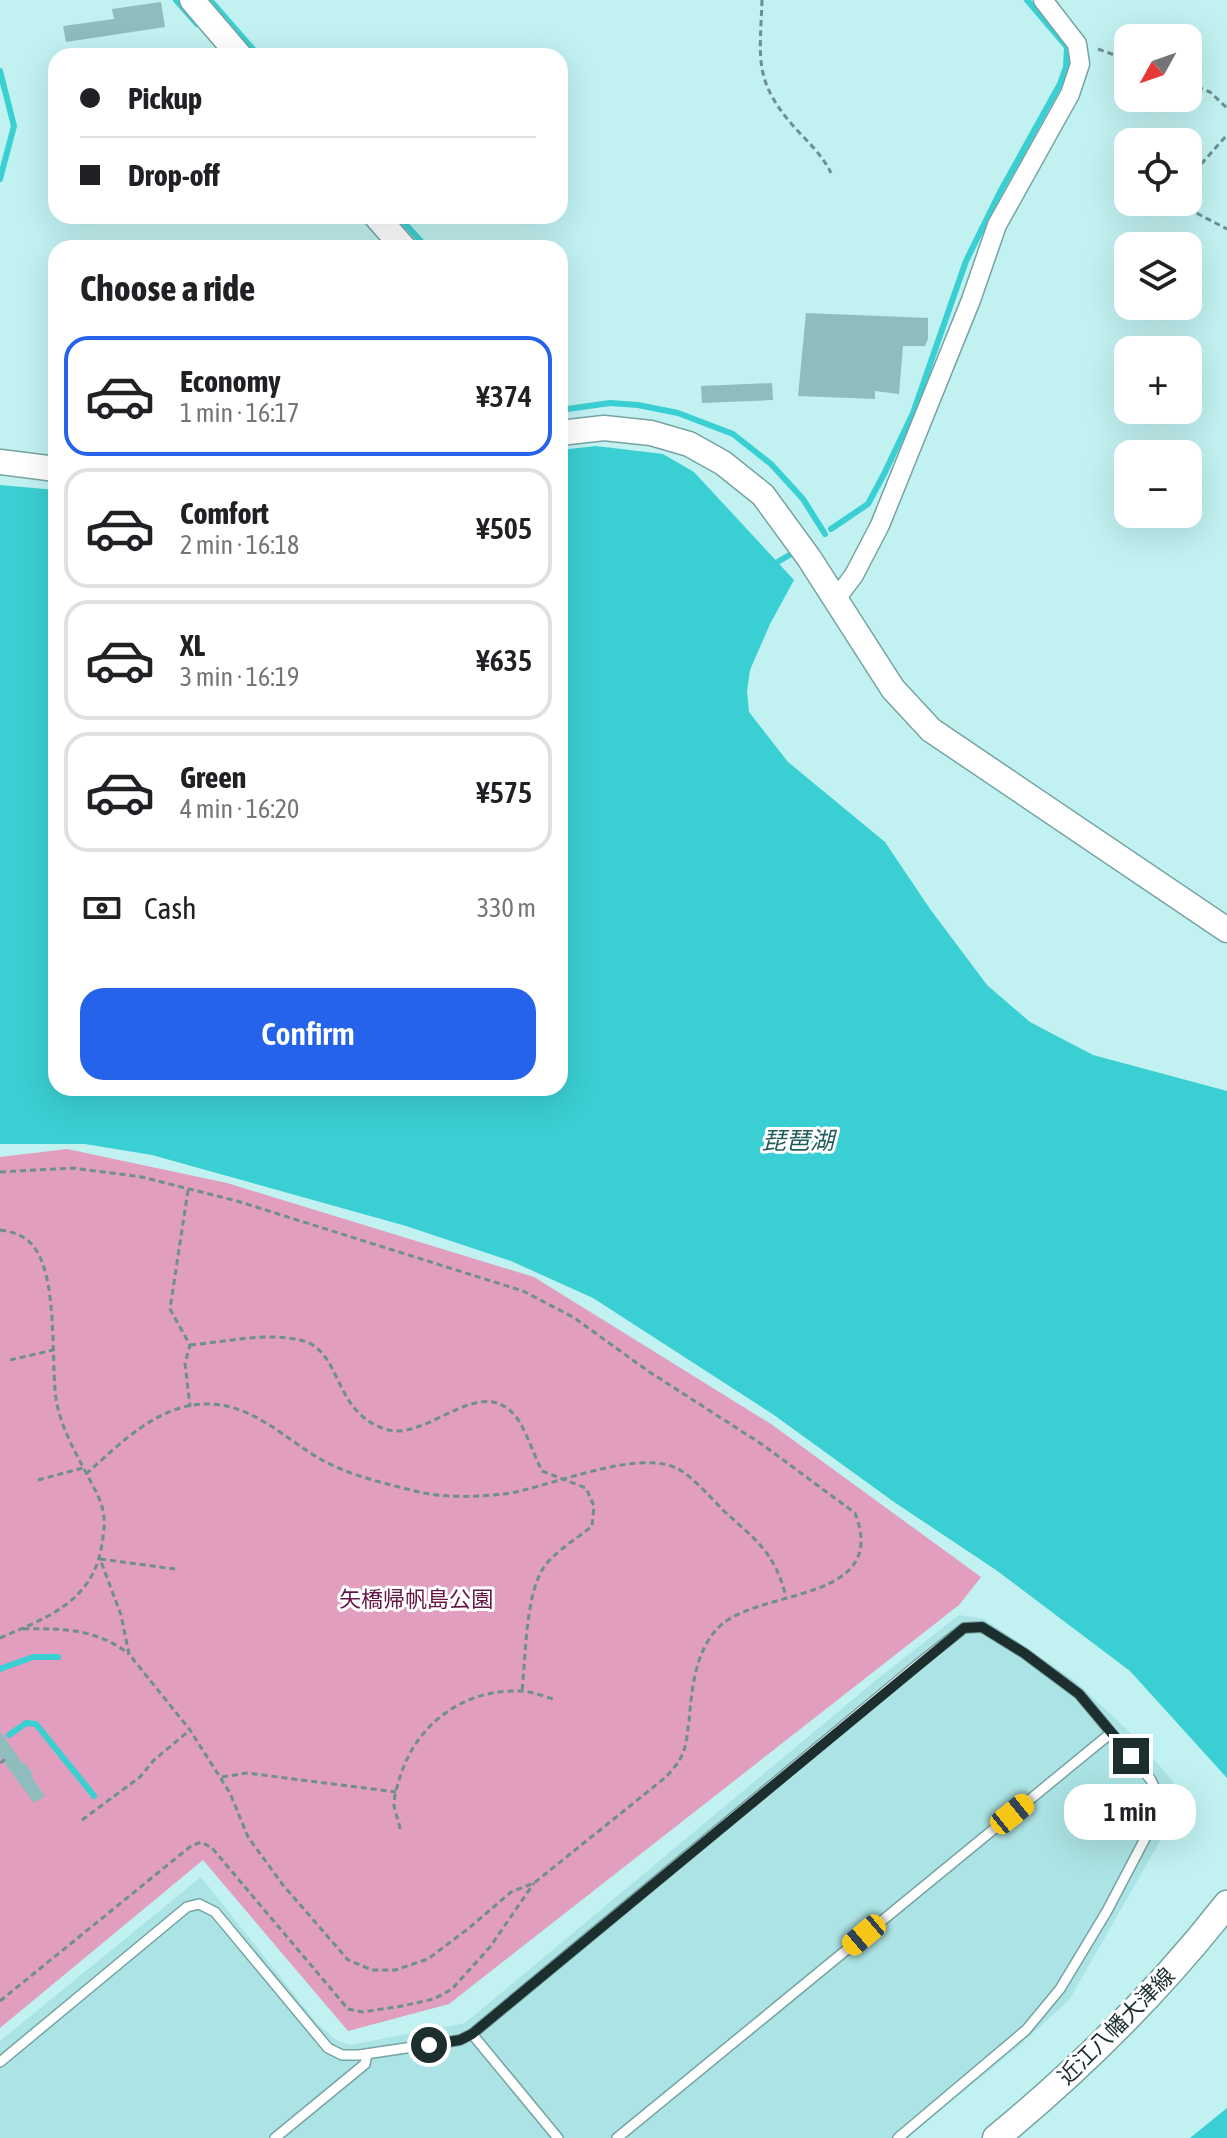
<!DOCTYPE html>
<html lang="en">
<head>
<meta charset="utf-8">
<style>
	:root { --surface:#fff; --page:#f2f2f2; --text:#202124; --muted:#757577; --line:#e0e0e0; --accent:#2563eb }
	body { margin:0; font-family:"Asap Condensed","Noto Sans JP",sans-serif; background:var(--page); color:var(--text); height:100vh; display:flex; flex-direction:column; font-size:30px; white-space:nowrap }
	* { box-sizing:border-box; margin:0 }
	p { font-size:26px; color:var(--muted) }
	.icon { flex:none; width:44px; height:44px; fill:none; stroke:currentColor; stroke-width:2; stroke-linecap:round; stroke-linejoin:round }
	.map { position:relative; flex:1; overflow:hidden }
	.side { position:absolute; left:48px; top:240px; width:520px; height:856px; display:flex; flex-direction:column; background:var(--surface); border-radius:24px; box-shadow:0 8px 32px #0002 }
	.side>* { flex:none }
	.guide { position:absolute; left:48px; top:48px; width:520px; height:176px; border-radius:24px; box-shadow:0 8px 32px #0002; display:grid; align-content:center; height:176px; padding:0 32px; background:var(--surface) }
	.needle { width:52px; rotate:230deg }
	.tools { position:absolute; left:1114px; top:24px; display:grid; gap:16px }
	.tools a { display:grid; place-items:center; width:88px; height:88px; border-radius:16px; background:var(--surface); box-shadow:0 8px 32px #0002; font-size:40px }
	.end { position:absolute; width:36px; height:36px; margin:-18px; border:10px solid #1c2e2e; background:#fff; box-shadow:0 0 0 4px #fff }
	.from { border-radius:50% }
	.bubble { position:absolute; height:56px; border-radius:24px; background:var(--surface); box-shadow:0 8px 32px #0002; font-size:26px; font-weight:600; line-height:56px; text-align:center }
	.car { position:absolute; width:24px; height:48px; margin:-24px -12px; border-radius:10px; box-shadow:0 0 6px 2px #0007; background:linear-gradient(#f5c518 24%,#345 0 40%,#f5c518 0 76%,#345 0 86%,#f5c518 0) }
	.guide b { display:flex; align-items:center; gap:28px; height:76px; font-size:30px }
	.guide b+b { border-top:2px solid var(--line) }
	.guide i { width:20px; height:20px; background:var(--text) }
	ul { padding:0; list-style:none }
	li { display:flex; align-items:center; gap:24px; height:120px; margin:0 16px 12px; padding:0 16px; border:4px solid var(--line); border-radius:24px }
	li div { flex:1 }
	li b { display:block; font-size:30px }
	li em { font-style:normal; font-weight:600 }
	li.active { border-color:var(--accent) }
	li>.icon { width:72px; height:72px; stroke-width:1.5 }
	h2 { padding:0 32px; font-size:36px; line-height:96px }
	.pay { display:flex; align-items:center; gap:20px; height:88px; padding:0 32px; font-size:30px }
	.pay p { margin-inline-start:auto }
	.action { display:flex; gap:16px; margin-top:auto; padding:16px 32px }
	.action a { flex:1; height:92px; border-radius:24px; background:var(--accent); color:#fff; font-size:32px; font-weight:600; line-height:92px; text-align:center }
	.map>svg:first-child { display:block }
</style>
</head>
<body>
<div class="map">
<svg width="1227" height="2138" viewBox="0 0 1227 2138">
	<rect width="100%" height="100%" fill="#c1f1f1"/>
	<polygon fill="#ace3e4" points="959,1615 984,1619 1075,1681 1134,1736 1174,1783 1181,1804 1069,2000 1020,2045 907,2138 0,2138 0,2041 201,1877 316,2022 336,2040 350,2045 465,2023 881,1676"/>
	<polygon fill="#e19ebe" points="67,1149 227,1183 534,1277 771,1424 981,1577 959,1605 449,2004 348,2031 203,1860 0,2028 0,1157"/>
	<g fill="#3acfd2">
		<polygon points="596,446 663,454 694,472 794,580 770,624 750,670 747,691 749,712 788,762 885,842 930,909 987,985 1030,1022 1093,1055 1227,1091 1227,1778 1130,1671 996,1570 894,1502 774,1415 593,1298 511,1261 406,1226 152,1155 85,1144 0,1144 0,485 56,490 56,1088 560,1088 560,450"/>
		<polygon points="1227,2108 1227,2138 1190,2138"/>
	</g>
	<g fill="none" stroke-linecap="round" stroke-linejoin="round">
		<g stroke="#3acfd2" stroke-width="6">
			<polyline points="176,0 197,24"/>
			<polyline points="210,0 259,56"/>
			<polyline points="0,71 14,126 0,179"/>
			<polyline points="398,216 427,248"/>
			<polyline points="560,410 610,403 638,405 678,413 733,434 771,464 803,499 825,534"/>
			<polyline points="831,529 868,504 884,474 913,413 966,261 1000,192 1060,84 1066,67 1067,47 1027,0"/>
			<polyline points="774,564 798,550"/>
			<polyline points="0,1669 33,1657 58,1657"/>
			<polyline points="9,1735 26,1723 36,1724 94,1796"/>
		</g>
	</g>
	<g fill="#8fbcbd">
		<polygon points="161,2 165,27 66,42 63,26 114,19 112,9"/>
		<polygon points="806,313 928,318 928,339 925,346 903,346 899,394 875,391 875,399 798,396"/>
		<polygon points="772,383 773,400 702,403 701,386"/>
		<polygon points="0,1731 23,1764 24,1762 33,1774 31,1776 45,1796 34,1803 0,1757"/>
	</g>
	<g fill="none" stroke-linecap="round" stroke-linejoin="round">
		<defs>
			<g id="service">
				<polyline points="472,2034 558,2138"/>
				<polyline points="0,2062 187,1907 199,1904 215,1912 328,2048 342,2055 359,2055 460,2040 472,2034 917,1665 964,1628 982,1627 1024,1653 1079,1694 1151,1780 1158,1796 1160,1810 1107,1911 1060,1989 1026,2030 898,2138"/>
				<polyline points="275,2138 365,2064 367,2054"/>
				<polyline points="617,2138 1111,1733"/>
			</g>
			<polyline id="minor" points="836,599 854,575 880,525 971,300 997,225 1070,94 1080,64 1077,44 1043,0"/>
			<g id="tertiary">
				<polyline points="192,0 240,56"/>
				<polyline points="376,216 404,248"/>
				<polyline points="560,433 604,428 651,433 689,444 723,463 763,495 809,558 893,689 931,730 1227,930"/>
				<polyline points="0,462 56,469"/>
			</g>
			<path id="secondary" d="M996 2138C1081 2068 1159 1991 1227 1904"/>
		</defs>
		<use href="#service" stroke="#76a3a3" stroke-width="12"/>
		<use href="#minor" stroke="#76a3a3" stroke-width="21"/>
		<use href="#tertiary" stroke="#76a3a3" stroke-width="27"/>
		<use href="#secondary" stroke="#76a3a3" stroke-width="29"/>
		<g stroke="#6e8f8f" stroke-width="3" stroke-dasharray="6 4" stroke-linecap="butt">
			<path d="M762 0C760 60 753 81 796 129 809 143 823 156 831 173"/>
			<polyline points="1098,49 1128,60"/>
			<polyline points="1188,83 1210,92 1227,108"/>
			<polyline points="1188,179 1227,135"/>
			<polyline points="1181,202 1183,206 1227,229"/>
			<path d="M0 1172 73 1168 142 1177 237 1201 523 1291 573 1317 648 1371 763 1445 855 1513C890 1602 764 1588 721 1625 695 1649 692 1688 689 1721 687 1733 687 1747 681 1757 678 1764 671 1771 666 1777L534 1883 511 1892 469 1928 428 1959 395 1970H372L348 1960 283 1885 248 1837 230 1793 190 1730 129 1654 121 1615 100 1559"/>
			<polyline points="188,1190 170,1309 190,1345 185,1363 190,1407"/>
			<path d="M0 1230C15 1232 28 1237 36 1250 56 1279 52 1353 55 1389 57 1427 82 1462 98 1496 106 1513 105 1526 102 1544 93 1602 48 1617 0 1638"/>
			<path d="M190 1345C227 1342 264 1332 300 1340 343 1349 331 1411 385 1429 428 1444 483 1367 519 1421 528 1436 534 1455 542 1471L586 1488 594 1506 592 1526C577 1539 555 1551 544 1567 525 1595 526 1657 522 1691"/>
			<polyline points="10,1360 53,1350"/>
			<path d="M86 1474C121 1443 159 1403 209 1404 254 1405 285 1439 322 1460 351 1476 387 1484 419 1492 446 1498 476 1497 504 1494 549 1488 640 1446 680 1470 696 1480 711 1498 724 1511 757 1541 775 1553 786 1597"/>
			<polyline points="38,1480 83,1468"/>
			<polyline points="100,1559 175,1569"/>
			<path d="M23 1629C63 1628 97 1629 129 1654"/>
			<polyline points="0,1763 7,1758"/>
			<polyline points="222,1777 247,1773 396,1792"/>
			<polyline points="82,1820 140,1777 154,1760 190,1730"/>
			<path d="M400 1829C399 1821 395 1813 394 1805 394 1796 398 1783 401 1774 418 1723 464 1689 520 1691 532 1691 545 1697 556 1700"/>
			<polyline points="0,2001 191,1846 201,1842 212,1848 348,2009 363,2012 402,2006 434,1999 452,1989 490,1947 534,1883"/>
		</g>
		<use href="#service" stroke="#fff" stroke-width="9"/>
		<use href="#minor" stroke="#fff" stroke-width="18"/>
		<use href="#tertiary" stroke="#fff" stroke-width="24"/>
		<use href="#secondary" stroke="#fff" stroke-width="26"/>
	</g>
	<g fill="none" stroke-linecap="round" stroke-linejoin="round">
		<polyline stroke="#1c2e2e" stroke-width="10" points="429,2045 460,2040 472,2034 964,1628 982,1627 1024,1653 1079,1694 1131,1756"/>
	</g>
	<g text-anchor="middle" stroke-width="6" stroke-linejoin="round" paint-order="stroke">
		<g font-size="22" fill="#641644" stroke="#fff">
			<text x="416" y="1607">矢橋帰帆島公園</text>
		</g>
		<g font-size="22" fill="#1c2e2e" stroke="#fff">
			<text transform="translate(1116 2026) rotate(-45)" y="8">近江八幡大津線</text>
		</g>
		<g font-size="24" font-style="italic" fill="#235e5f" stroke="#fff">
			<text x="798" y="1149">琵琶湖</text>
		</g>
	</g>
</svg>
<div class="tools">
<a><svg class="needle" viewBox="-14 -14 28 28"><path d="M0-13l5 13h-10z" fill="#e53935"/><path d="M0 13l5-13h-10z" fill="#757577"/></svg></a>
<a><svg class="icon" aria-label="locate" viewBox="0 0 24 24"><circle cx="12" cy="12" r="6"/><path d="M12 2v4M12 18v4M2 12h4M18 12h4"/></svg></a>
<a><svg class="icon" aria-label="layers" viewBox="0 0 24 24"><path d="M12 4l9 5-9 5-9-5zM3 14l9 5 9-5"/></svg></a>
<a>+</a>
<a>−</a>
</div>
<i class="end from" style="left:429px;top:2045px"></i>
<i class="end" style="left:1131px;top:1756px"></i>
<div class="bubble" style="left:1064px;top:1784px;width:132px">1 min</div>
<i class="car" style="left:1012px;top:1814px;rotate:51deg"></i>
<i class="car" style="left:864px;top:1935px;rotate:230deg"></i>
<div class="guide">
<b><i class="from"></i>Pickup</b>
<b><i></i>Drop-off</b>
</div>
<section class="side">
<h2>Choose a ride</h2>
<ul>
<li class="active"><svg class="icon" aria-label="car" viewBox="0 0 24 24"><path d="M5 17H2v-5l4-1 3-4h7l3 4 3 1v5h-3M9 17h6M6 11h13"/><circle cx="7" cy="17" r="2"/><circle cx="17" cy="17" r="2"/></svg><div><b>Economy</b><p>1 min · 16:17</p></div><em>¥374</em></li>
<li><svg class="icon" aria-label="car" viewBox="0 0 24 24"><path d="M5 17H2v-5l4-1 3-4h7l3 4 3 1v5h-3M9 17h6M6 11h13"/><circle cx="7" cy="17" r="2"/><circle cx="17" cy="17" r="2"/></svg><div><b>Comfort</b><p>2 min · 16:18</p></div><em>¥505</em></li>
<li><svg class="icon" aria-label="car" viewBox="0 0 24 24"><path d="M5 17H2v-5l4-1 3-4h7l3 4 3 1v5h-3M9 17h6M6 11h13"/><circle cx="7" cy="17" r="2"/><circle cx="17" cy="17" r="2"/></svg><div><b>XL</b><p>3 min · 16:19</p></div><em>¥635</em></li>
<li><svg class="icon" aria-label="car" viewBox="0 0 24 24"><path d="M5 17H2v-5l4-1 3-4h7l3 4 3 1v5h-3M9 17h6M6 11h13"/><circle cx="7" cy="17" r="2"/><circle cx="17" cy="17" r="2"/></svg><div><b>Green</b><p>4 min · 16:20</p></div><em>¥575</em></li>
</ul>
<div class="pay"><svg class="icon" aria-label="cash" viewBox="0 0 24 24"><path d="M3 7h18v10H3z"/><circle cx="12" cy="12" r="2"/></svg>Cash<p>330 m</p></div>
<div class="action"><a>Confirm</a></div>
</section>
</div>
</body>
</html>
